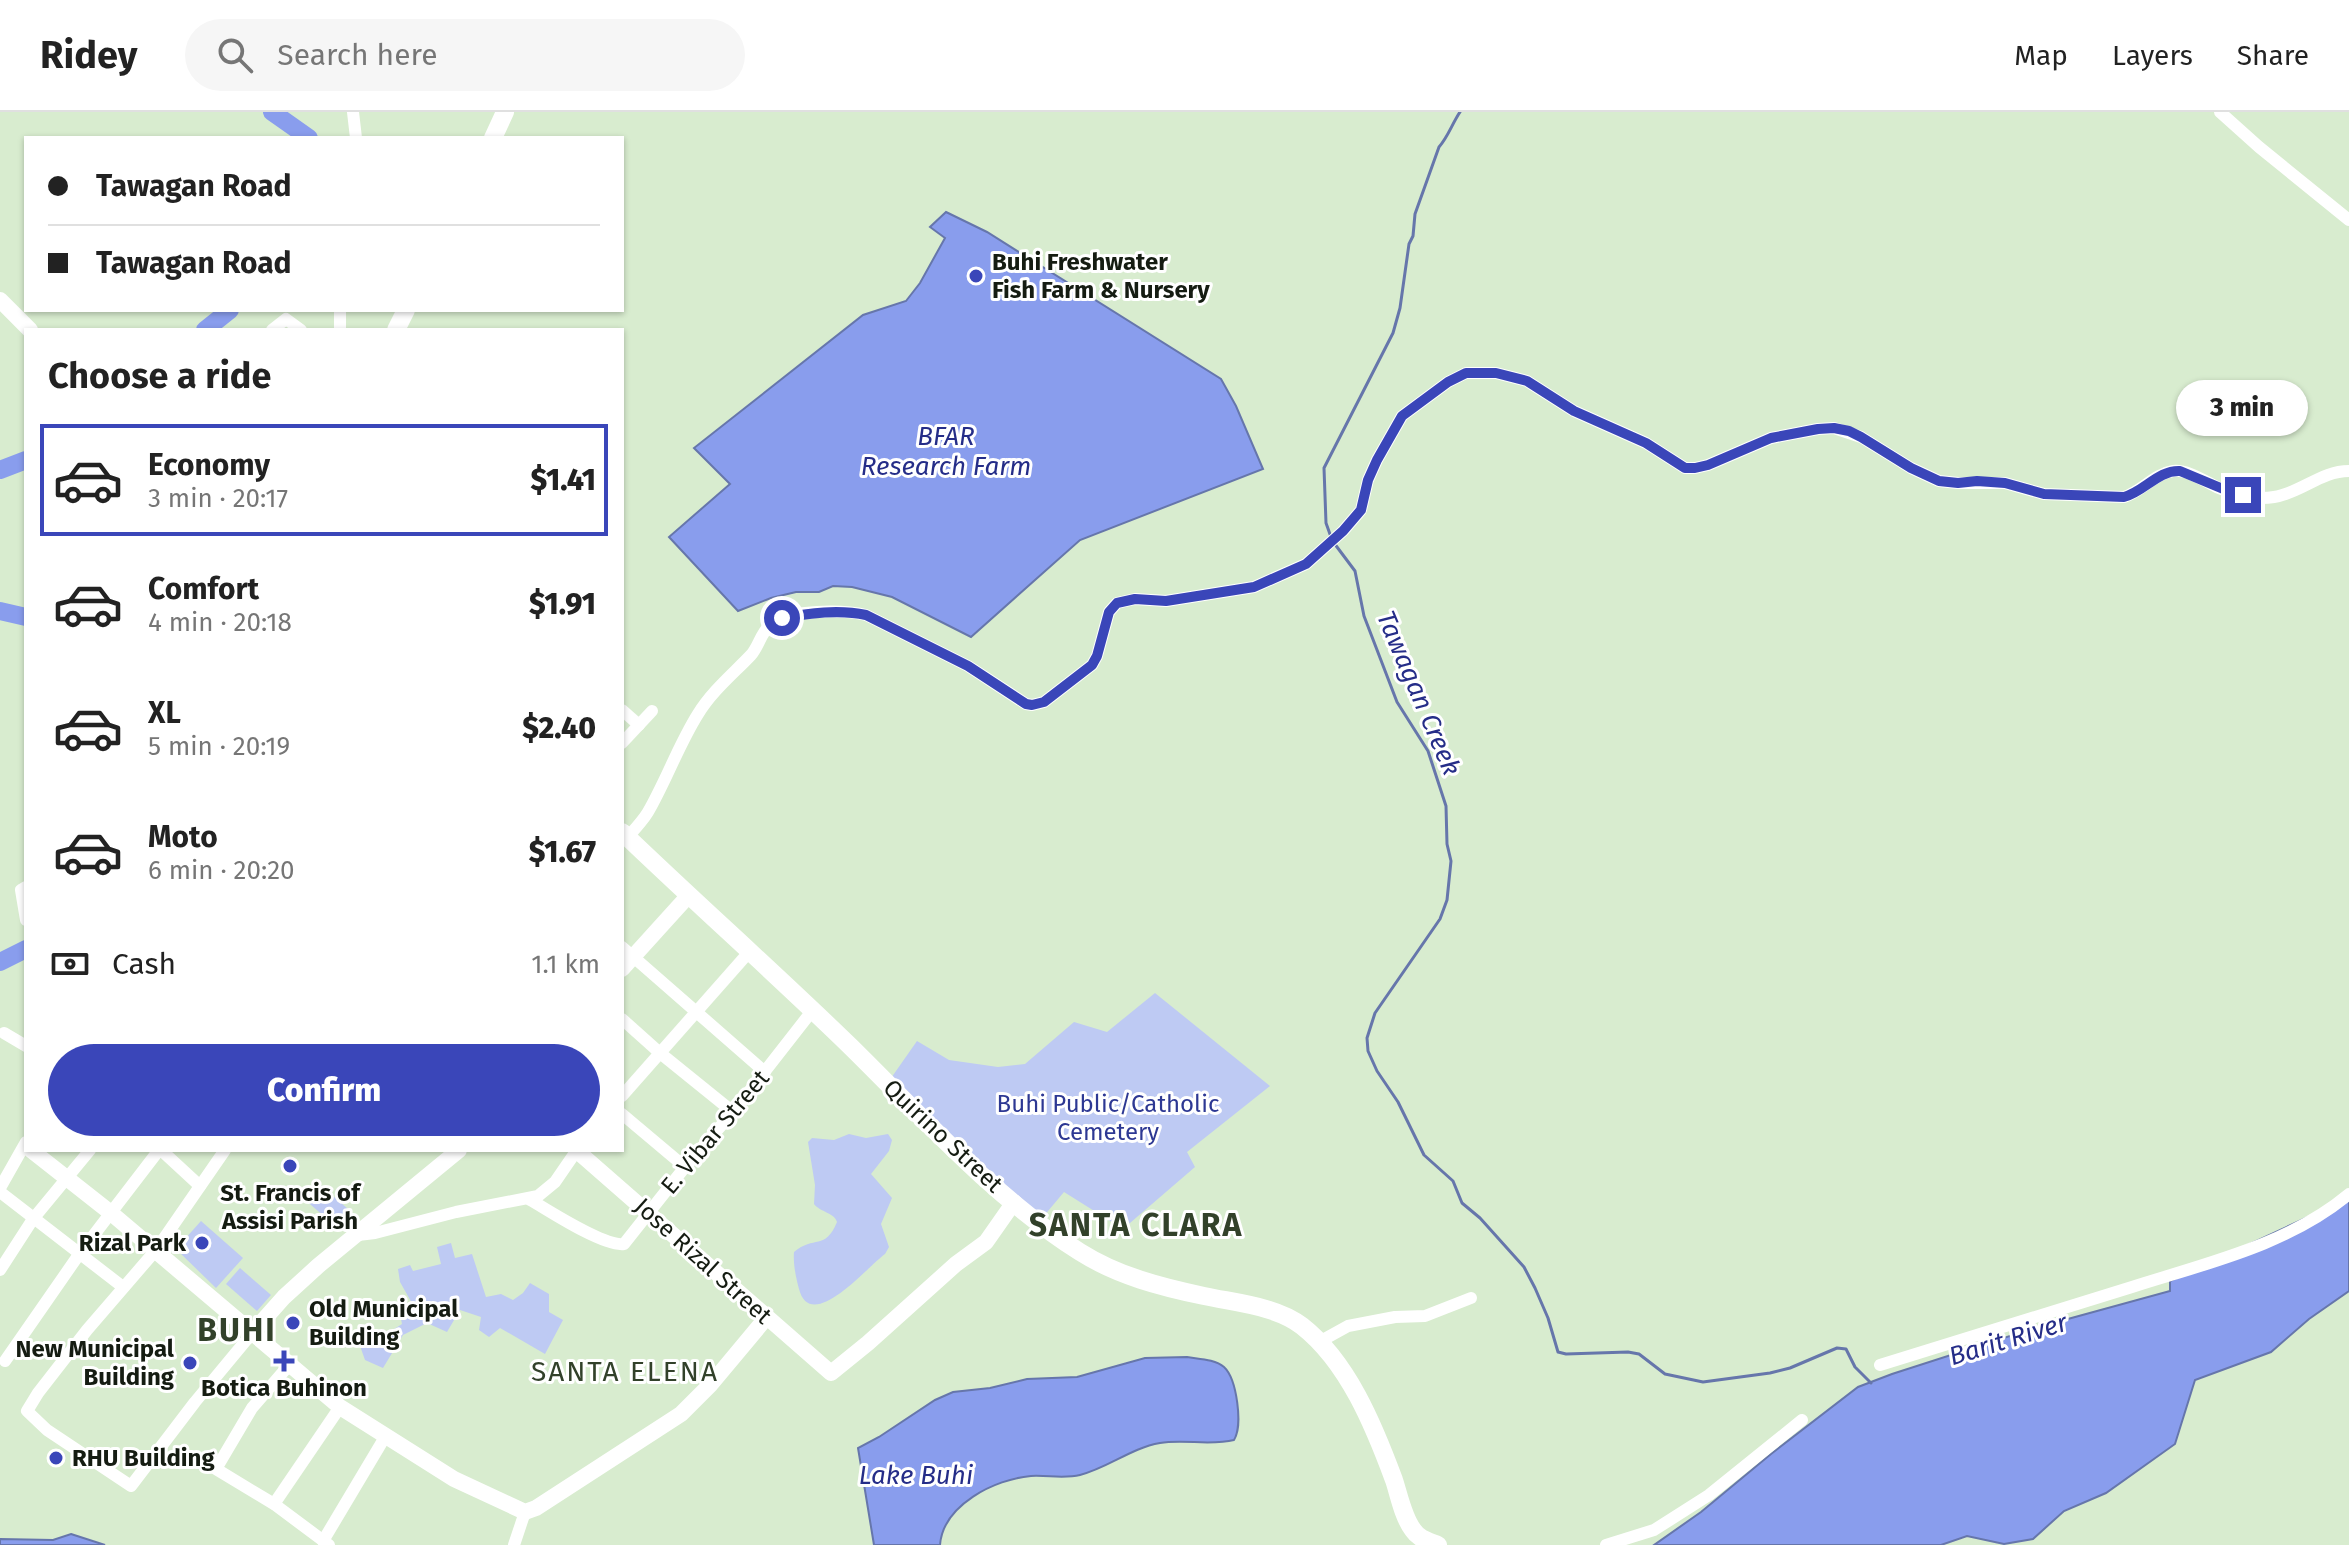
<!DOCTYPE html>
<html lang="en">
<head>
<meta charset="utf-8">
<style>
	:root { --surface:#fff; --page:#f6f6f6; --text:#222; --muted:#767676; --line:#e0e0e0; --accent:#3a46b9 }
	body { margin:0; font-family:"Fira Sans",sans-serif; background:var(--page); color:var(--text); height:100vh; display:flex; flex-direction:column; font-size:30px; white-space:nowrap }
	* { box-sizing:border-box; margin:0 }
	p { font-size:26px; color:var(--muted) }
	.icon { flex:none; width:44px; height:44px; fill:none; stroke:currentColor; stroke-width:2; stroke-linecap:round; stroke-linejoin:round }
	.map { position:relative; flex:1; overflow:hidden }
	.side { position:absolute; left:24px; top:216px; width:600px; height:824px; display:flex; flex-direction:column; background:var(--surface); border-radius:0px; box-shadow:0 2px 6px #0004 }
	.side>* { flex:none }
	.top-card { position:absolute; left:24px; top:24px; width:600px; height:176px; border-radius:0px; box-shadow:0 2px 6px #0004; display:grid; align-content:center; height:176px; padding:0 24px; background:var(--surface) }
	.end { position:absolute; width:36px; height:36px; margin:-18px; border:10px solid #3a46b9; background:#fff; box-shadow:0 0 0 4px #fff }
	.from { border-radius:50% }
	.bubble { position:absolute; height:56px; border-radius:28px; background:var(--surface); box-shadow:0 2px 6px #0004; font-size:26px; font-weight:800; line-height:56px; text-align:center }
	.top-card b { display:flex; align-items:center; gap:28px; height:76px; font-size:30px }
	.top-card b+b { border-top:2px solid var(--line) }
	.top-card i { width:20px; height:20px; background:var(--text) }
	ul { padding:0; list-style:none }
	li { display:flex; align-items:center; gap:24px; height:112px; margin:0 16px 12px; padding:0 8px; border:4px solid transparent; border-radius:0px }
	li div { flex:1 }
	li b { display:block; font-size:30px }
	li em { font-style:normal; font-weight:800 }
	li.active { border-color:var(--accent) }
	li>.icon { width:72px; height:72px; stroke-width:1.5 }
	h2 { padding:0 24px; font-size:36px; line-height:96px }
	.pay { display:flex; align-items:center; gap:20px; height:88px; padding:0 24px; font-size:30px }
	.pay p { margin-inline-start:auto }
	.action { display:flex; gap:16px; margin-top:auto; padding:16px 24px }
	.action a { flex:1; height:92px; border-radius:48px; background:var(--accent); color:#fff; font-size:32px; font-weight:800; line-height:92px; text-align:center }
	header { display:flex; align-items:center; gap:48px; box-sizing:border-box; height:112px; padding:0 40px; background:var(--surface); border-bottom:2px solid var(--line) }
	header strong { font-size:38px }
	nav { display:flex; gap:44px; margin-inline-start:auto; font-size:28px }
	.search { width:560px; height:72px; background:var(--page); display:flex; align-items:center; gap:20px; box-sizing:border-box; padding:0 28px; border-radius:44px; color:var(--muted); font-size:30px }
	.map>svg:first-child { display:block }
</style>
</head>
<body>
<header>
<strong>Ridey</strong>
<div class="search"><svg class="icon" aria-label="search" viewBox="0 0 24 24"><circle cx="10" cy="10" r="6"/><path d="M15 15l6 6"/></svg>Search here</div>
<nav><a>Map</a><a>Layers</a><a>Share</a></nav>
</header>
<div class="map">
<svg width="2349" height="1433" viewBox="0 0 2349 1433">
	<rect width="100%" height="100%" fill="#d8eccf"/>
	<g fill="#becaf3">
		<polygon points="1155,881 1270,974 1187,1040 1195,1055 1123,1117 1064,1080 1043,1105 958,1034 889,969 917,929 949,948 998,955 1025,952 1074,910 1107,920"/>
		<path d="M849 1022 866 1026 888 1022 892 1028 889 1039 871 1062 892 1086 881 1112 889 1135 885 1142C869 1153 811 1223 799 1177 796 1166 793 1152 794 1140 814 1123 825 1139 837 1110 835 1101 820 1100 814 1092L815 1073 808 1030 812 1026 834 1028Z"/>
		<polygon points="317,1070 348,1097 333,1112 303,1086"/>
		<polygon points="201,1109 243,1146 216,1176 176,1137"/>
		<polygon points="451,1131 455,1146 472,1142 486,1185 501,1182 513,1188 523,1181 530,1171 549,1182 549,1200 563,1208 545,1242 500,1216 489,1225 479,1218 481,1205 460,1198 447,1220 427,1211 403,1223 383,1256 365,1248 359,1231 364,1226 371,1232 402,1212 400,1202 413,1193 400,1170 398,1157 410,1153 413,1159 441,1152 437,1135"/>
		<polygon points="240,1156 271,1183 257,1199 226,1172"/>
	</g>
	<g fill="#899ded" stroke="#6676ab" stroke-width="2">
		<polygon points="946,100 987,120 1221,267 1236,294 1263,357 1080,428 971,525 892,485 852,475 833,474 819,480 796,480 771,486 738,499 669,425 730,372 694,336 863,203 906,189 920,171 945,126 930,115"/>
		<polygon points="2349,1086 2349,1179 2309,1207 2271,1240 2195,1268 2175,1332 2106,1381 2064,1399 2033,1427 2004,1432 1967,1424 1941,1433 1654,1433 1701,1400 1771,1342 1858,1275 1892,1262 2035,1216 2170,1179 2170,1169"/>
		<path d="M1187 1245C1199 1247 1215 1247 1224 1255 1237 1267 1243 1314 1234 1328 1211 1334 1184 1327 1160 1331 1131 1336 1108 1356 1080 1363 1064 1367 1047 1363 1031 1364 995 1367 943 1393 940 1433H874L858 1336 879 1325 935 1288 953 1280 990 1276 1027 1267 1077 1265 1145 1246Z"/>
		<polygon points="71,1422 105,1433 0,1433 0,1427 53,1428"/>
	</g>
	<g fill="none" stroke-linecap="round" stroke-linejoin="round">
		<g stroke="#6676ab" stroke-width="3">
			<path d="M1331 425 1326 411 1324 356 1393 221 1400 196 1409 132 1413 124 1415 102 1439 35C1448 25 1452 12 1460 0"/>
			<polyline points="1334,431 1355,459 1364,504 1397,590 1428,639 1446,694 1447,732 1451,749 1447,788 1440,807 1375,901 1367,926 1368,939 1377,959 1398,990 1424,1043 1453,1069 1462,1091 1480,1106 1524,1155 1535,1176 1548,1206 1558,1240 1566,1242 1628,1240 1639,1242 1665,1262 1703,1270 1770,1261 1790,1256 1837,1236 1846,1237 1855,1255 1871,1271"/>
		</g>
		<g stroke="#899ded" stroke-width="18">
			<polyline points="272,0 309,26"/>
			<polyline points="205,218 230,198"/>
			<polyline points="0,358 26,348"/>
			<polyline points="0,499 26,505"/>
			<polyline points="0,850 26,837"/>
		</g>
		<g stroke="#fff" stroke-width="12">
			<polyline points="353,0 356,26"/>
			<polyline points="2220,0 2259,35 2349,108"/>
			<polyline points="272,218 286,207 301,218"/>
			<polyline points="340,218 340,198"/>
			<polyline points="622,598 639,613"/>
			<polyline points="622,631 652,599"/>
			<path d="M625 728C633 719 642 710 648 700 666 669 679 632 698 602 712 579 733 562 751 543 759 534 761 520 771 512 788 497 844 498 866 503L968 554 1026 592 1032 593 1044 590 1092 553 1097 544 1109 500 1117 491 1135 487 1166 489 1254 475 1306 452 1343 419 1361 398 1368 368 1377 348 1402 304 1448 270 1466 261H1496L1527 269 1574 299 1646 331 1685 356H1695L1708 353 1771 326 1818 317 1834 316 1861 325 1911 356 1939 369 1958 371H2005L2044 382 2124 385C2141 380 2154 362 2173 359 2187 357 2206 370 2219 376 2235 383 2256 388 2274 385 2301 381 2321 359 2349 359"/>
			<polyline points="26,775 21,778 26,808"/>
			<polyline points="622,835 765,960"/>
			<polyline points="622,907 660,941 733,1000"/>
			<polyline points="4,921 26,934"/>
			<polyline points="622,984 750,839"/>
			<polyline points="622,1002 685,1055"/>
			<polyline points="161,1038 200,1074"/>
			<polyline points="225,1038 156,1138 87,1218 38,1281 27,1299 47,1318 131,1374 195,1290 253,1220"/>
			<polyline points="0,1076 26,1030"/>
			<polyline points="0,1080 123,1175"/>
			<path d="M529 1087C549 1099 604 1135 624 1132L685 1055 733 1000 812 899"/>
			<polyline points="358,1123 375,1121 456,1100 538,1084 555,1070 577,1038"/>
			<polyline points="0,1158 33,1107 90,1038"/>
			<polyline points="1319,1230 1348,1214 1395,1205 1425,1204 1471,1186"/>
			<polyline points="5,1249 80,1141 159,1038"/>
			<polyline points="290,1252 252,1296 216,1357 274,1392 329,1433"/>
			<path d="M1880 1253C1964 1227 2048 1201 2132 1175 2207 1151 2288 1133 2349 1082"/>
			<polyline points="274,1392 340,1295"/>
			<polyline points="323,1429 385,1325"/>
			<polyline points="514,1433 525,1400"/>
			<polyline points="1606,1433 1654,1418 1709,1383 1802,1308"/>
		</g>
		<g stroke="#fff" stroke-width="16">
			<polyline points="0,188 30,218"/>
			<polyline points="622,857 689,783"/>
			<polyline points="31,1038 111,1101 340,1295 454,1367 525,1400 536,1396 681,1302 711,1272 766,1206"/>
			<polyline points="576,1038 831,1261 868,1231 956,1152 986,1130 1014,1090"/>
			<polyline points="253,1220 284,1185 318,1154 459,1038"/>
		</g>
		<g stroke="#fff" stroke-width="18">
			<polyline points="493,26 505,0"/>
			<polyline points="396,218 406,198"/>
			<path d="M622 720C698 793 776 862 851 935 922 1005 996 1087 1080 1140 1118 1164 1161 1175 1204 1184 1236 1191 1276 1194 1302 1214 1348 1250 1374 1314 1394 1368 1399 1383 1403 1405 1413 1418 1419 1427 1428 1429 1438 1433"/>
		</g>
	</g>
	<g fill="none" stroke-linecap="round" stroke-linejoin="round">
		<path stroke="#3a46b9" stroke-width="10" d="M782 506C809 501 839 497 866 503L968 554 1026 592 1032 593 1044 590 1092 553 1097 544 1109 500 1117 491 1135 487 1166 489 1254 475 1306 452 1343 419 1361 398 1368 368 1377 348 1402 304 1448 270 1466 261H1496L1527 269 1574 299 1646 331 1685 356H1695L1708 353 1771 326 1818 317 1834 316 1849 319 1861 325 1911 356 1939 369 1958 371 1977 369 2005 371 2044 382 2124 385C2144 380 2158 358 2180 359L2228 379 2243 383"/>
	</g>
	<g fill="#3a46b9" stroke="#fff" stroke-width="3">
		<circle cx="976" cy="164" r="8"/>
		<circle cx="290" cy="1054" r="8"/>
		<circle cx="202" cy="1131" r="8"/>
		<circle cx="293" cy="1211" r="8"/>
		<path d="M280 1237h8v8h8v8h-8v8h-8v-8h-8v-8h8z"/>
		<circle cx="190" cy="1251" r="8"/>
		<circle cx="56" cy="1346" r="8"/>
	</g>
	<g text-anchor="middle" stroke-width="6" stroke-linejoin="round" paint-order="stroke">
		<g font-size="24" font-weight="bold" fill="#151c12" stroke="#fff" text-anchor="start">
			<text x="992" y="158">Buhi Freshwater<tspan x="992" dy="28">Fish Farm &amp; Nursery</tspan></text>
			<text x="290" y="1089" text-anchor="middle">St. Francis of<tspan x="290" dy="28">Assisi Parish</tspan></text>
			<text x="186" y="1139" text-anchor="end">Rizal Park</text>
			<text x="309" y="1205">Old Municipal<tspan x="309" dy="28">Building</tspan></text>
			<text x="174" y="1245" text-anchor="end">New Municipal<tspan x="174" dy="28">Building</tspan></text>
			<text x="284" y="1284" text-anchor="middle">Botica Buhinon</text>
			<text x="72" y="1354">RHU Building</text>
		</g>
		<g font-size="24" fill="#2d3893" stroke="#fff">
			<text x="1108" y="1000">Buhi Public/Catholic<tspan x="1108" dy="28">Cemetery</tspan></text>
		</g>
		<g font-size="24" fill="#151c12" stroke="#fff">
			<text transform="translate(715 1020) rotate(-50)" y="8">E. Vibar Street</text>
			<text transform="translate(943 1024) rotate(43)" y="8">Quirino Street</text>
			<text transform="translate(703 1149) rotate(42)" y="8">Jose Rizal Street</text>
		</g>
		<g font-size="26" font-style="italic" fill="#252d88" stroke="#fff">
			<text x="946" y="333">BFAR<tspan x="946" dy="30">Research Farm</tspan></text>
			<text transform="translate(1419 581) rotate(67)" y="9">Tawagan Creek</text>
			<text transform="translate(2008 1227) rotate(-17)" y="9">Barit River</text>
			<text x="916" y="1372">Lake Buhi</text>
		</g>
		<g font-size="28" letter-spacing="2" fill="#32412a" stroke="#fff">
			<text x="625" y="1269">SANTA ELENA</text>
		</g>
		<g font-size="32" font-weight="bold" letter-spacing="2" fill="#32412a" stroke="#fff">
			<text x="1136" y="1124">SANTA CLARA</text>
			<text x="237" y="1229">BUHI</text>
		</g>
	</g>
</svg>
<i class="end from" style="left:782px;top:506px"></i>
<i class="end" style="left:2243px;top:383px"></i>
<div class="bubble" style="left:2176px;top:268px;width:132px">3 min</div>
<div class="top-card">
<b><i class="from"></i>Tawagan Road</b>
<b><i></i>Tawagan Road</b>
</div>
<section class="side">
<h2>Choose a ride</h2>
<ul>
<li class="active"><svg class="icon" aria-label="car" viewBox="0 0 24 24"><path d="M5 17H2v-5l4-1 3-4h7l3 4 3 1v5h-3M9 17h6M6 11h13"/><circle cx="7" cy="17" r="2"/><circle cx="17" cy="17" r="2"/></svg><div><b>Economy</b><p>3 min · 20:17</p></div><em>$1.41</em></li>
<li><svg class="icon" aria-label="car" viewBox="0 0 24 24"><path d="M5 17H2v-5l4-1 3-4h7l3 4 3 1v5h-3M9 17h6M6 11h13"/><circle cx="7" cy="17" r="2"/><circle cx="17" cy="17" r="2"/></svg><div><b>Comfort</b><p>4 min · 20:18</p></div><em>$1.91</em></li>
<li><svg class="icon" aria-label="car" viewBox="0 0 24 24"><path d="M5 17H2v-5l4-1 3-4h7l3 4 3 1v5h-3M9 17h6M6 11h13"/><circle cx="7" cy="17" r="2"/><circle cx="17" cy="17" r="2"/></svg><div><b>XL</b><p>5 min · 20:19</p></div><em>$2.40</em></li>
<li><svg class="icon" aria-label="car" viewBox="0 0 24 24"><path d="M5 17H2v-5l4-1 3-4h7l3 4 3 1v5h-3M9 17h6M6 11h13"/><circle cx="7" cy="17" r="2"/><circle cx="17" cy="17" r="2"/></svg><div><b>Moto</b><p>6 min · 20:20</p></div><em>$1.67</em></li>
</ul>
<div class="pay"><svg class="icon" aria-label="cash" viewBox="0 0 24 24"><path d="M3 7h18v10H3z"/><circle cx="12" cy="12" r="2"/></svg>Cash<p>1.1 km</p></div>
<div class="action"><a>Confirm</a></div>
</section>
</div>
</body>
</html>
